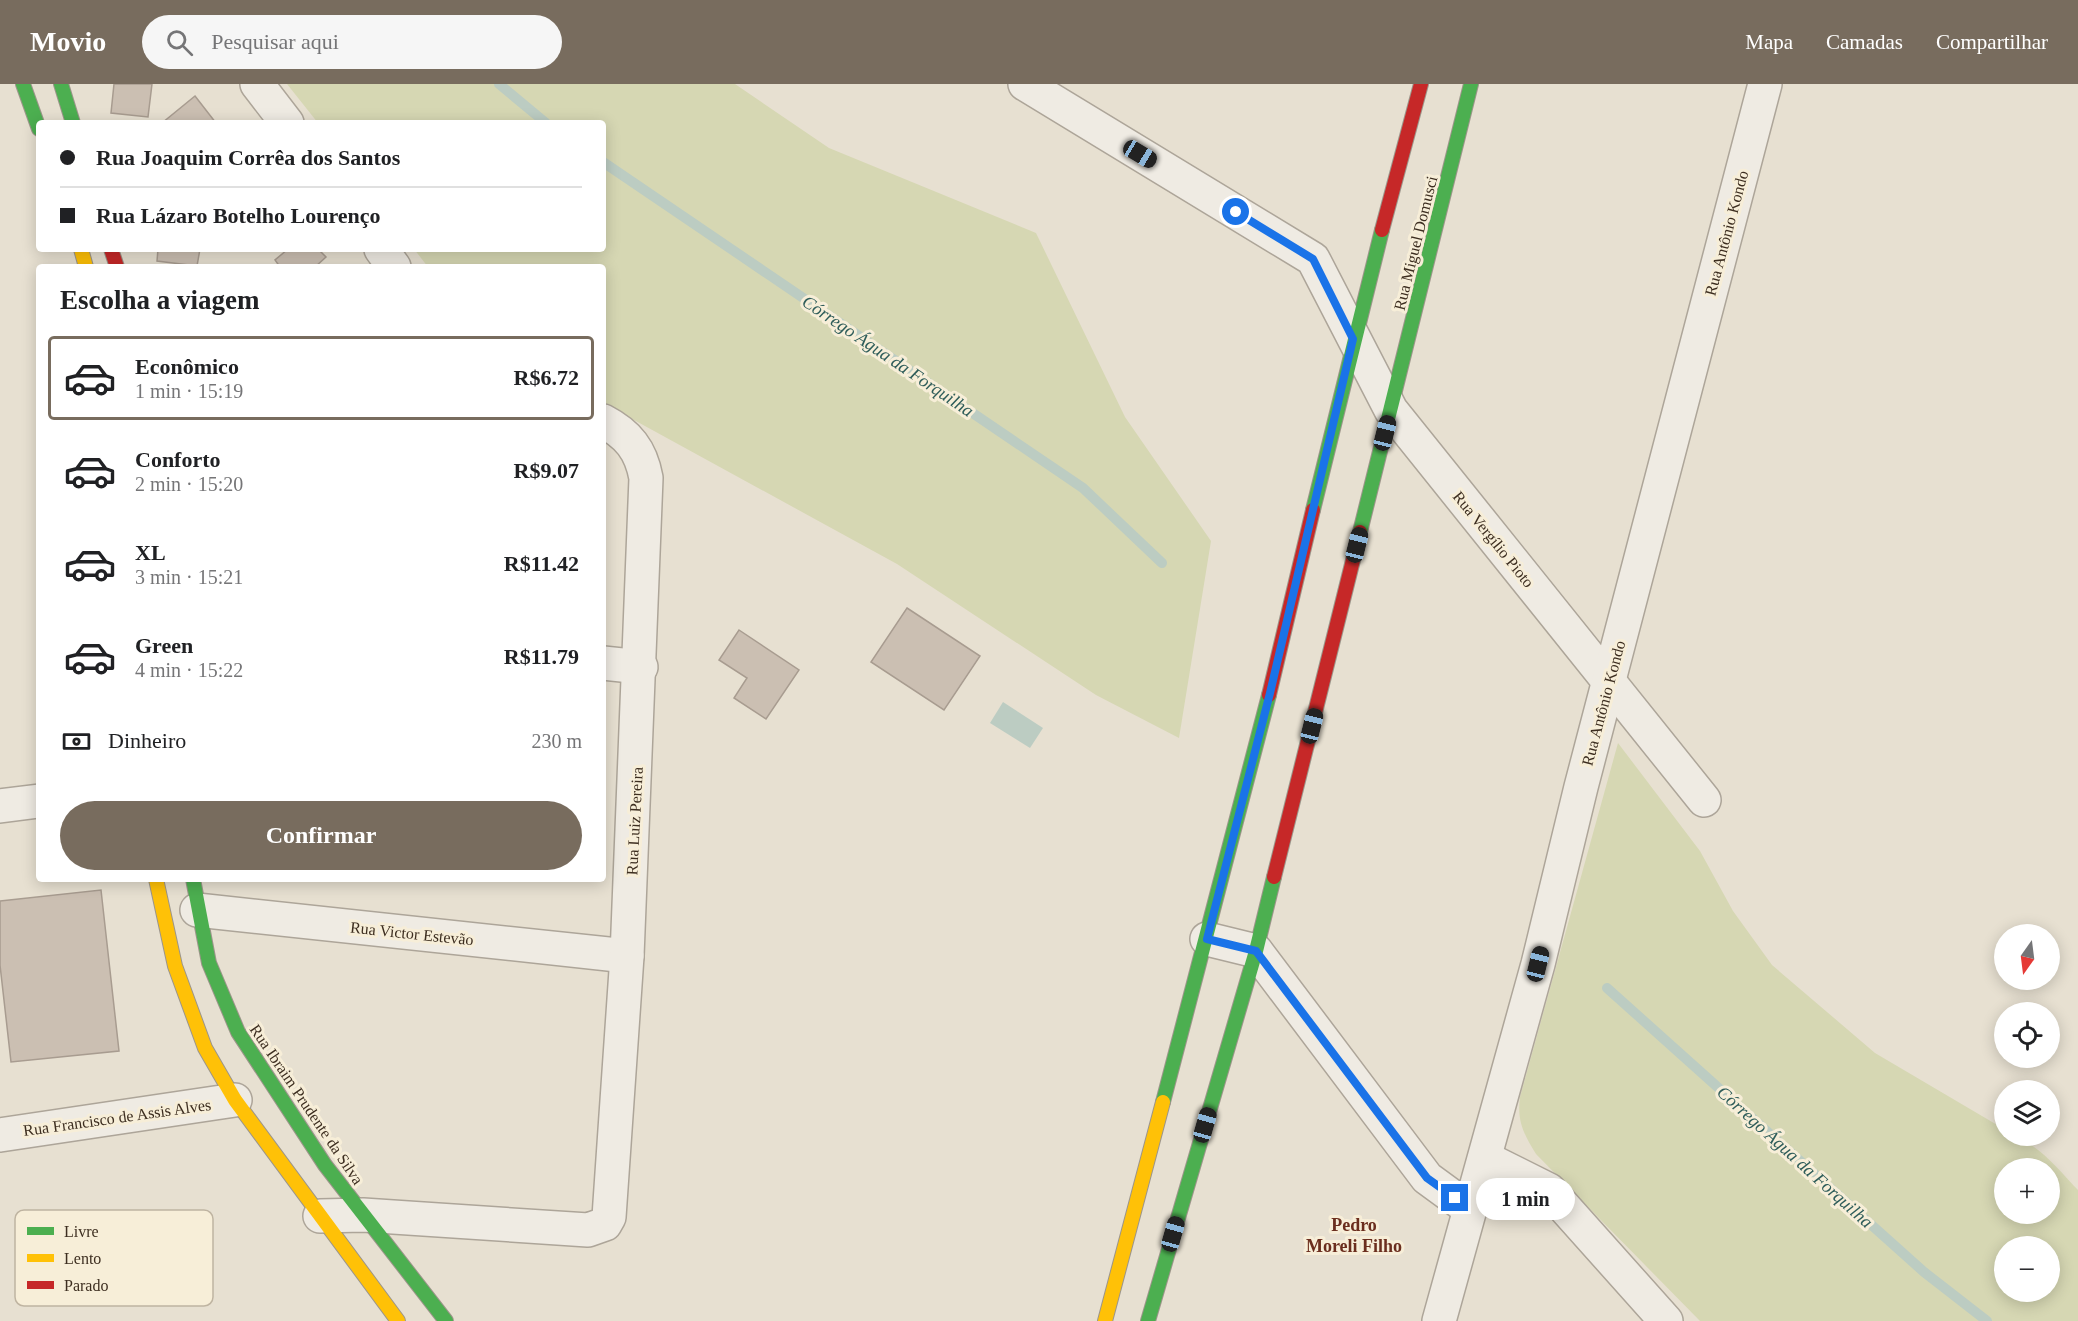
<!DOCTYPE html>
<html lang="pt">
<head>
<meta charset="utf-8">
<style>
	:root { --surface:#fff; --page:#f6f6f6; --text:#202124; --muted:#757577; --line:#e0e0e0; --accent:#786c5e }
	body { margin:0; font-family:Georgia,serif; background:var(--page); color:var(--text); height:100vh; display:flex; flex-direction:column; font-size:22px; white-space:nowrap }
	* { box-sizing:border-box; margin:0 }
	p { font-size:20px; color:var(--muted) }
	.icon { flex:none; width:33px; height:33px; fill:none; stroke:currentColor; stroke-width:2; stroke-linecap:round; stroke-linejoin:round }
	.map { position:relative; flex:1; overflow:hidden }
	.sheet { position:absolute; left:36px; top:180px; width:570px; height:618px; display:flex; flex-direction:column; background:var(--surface); border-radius:6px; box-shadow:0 3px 15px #0003 }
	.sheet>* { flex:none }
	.hud { position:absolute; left:36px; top:36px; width:570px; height:132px; border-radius:6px; box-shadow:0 3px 15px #0003; display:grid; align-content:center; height:132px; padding:0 24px; background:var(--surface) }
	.needle { width:39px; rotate:194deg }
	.fabs { position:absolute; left:1994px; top:840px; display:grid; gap:12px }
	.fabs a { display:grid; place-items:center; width:66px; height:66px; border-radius:50%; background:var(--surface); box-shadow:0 3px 15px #0003; font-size:30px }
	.end { position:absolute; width:27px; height:27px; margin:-14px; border:8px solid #1a73e8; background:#fff; box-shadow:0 0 0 3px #fff }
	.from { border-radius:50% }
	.bubble { position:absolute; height:42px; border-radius:21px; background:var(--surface); box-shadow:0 3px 15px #0003; font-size:20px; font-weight:800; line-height:42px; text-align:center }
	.car { position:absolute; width:18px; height:36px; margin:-18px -9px; border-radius:8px; box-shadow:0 0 4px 2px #0007; background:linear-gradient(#222 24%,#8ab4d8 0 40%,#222 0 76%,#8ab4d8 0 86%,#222 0) }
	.hud b { display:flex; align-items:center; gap:21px; height:57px; font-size:22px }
	.hud b+b { border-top:2px solid var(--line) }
	.hud i { width:15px; height:15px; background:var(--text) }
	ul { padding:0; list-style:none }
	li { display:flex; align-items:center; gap:18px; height:84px; margin:0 12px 9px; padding:0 12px; border:3px solid transparent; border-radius:6px }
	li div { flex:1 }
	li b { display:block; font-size:22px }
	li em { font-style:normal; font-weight:800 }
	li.active { border-color:var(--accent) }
	li>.icon { width:54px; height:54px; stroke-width:1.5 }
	h2 { padding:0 24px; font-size:27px; line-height:72px }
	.pay { display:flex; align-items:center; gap:15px; height:66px; padding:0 24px; font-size:22px }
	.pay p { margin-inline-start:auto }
	.cta { display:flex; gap:12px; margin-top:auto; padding:12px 24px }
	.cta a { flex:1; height:69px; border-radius:36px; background:var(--accent); color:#fff; font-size:24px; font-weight:800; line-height:69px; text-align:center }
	header { display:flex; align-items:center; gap:36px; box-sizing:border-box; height:84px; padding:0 30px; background:var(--accent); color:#fff }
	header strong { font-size:28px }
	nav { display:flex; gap:33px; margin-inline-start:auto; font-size:21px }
	.search { width:420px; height:54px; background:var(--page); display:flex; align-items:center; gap:15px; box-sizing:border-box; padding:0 21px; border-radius:33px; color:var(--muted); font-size:22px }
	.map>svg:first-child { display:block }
</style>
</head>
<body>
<header>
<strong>Movio</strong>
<div class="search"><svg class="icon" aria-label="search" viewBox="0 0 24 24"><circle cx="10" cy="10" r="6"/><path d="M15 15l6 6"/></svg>Pesquisar aqui</div>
<nav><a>Mapa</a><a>Camadas</a><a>Compartilhar</a></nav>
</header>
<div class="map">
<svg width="2078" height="1237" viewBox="0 0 2078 1237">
	<rect width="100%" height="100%" fill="#e7e0d1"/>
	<g fill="#d6d7b3" fill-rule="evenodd">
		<polygon points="287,0 735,0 829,64 1036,149 1125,333 1211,457 1179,654 1096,611 897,480 603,319 603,183 428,183 414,165 603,165 603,39 318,39"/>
		<path d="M1618 659 1700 767 1733 827 1772 881 1875 969 2004 1045V1052C2034 1052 2058 1086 2078 1106V1237H1700L1536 1070C1523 1049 1517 1037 1520 1013ZM2004 1084H2049V1130H2004ZM2004 1162H2049V1208H2004Z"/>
	</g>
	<polygon fill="#bcccc2" points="1003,618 1043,644 1030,664 990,639"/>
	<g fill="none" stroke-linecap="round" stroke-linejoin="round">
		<g stroke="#bcccc2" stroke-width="10">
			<polyline points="499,0 546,39"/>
			<polyline points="603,78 1083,404 1162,479"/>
			<polyline points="1607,904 1924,1188 1987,1237"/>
		</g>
	</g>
	<g fill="#cbbfb2" stroke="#a89c90" stroke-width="1.5">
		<polygon points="114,0 152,0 148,33 111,29"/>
		<polygon points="195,12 216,39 162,39"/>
		<polygon points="158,165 200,165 197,182 157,177"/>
		<polygon points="288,165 318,165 326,173 315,183 280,183 275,176"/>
		<polygon points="907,524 980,572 944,626 871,578"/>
		<polygon points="739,546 799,586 766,635 734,614 747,594 719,576"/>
		<polygon points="101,806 119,967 11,978 0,881 0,817"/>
	</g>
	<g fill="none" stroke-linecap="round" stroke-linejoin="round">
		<defs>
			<g id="street">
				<polyline points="257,0 287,39"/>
				<polyline points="1025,0 1313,175 1391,326 1704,716"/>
				<polyline points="381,165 394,183"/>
				<polyline points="603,579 641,583"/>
				<polyline points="0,722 39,717"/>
				<polyline points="197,826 627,872"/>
				<polyline points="1207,855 1256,867 1427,1094 1468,1124"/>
				<polyline points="0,1051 235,1016"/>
				<polyline points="1485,1074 1549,1106 1666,1237"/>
				<path d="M320 1132 363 1131 588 1146 605 1140 609 1133 627 872 646 394C641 366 628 350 603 337"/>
				<polyline points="1439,1237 1538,880 1581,703 1765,0"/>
			</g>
			<g id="fast">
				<polyline points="23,0 39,45"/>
				<polyline points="61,0 73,39"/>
				<polyline points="1313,426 1382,146"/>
				<polyline points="1360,448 1471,0"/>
				<polyline points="193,795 209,879 238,948 325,1081 446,1237"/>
				<polyline points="1163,1018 1269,611"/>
				<polyline points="1148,1237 1256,867 1274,793"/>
			</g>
			<g id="slow">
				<polyline points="81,165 86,183"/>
				<polyline points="156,795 175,882 205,964 235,1016 398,1237"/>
				<polyline points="1105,1237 1163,1018"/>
			</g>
			<g id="jam">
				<polyline points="1382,146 1421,0"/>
				<polyline points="111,165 117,183"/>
				<polyline points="1269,611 1313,426"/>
				<polyline points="1274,793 1360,448"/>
			</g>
		</defs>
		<use href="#street" stroke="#ada599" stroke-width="36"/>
		<use href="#fast" stroke="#9c958a" stroke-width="16"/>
		<use href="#slow" stroke="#9c958a" stroke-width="16"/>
		<use href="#jam" stroke="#9c958a" stroke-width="16"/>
		<use href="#street" stroke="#efebe3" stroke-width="33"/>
		<use href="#fast" stroke="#4caf50" stroke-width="14"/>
		<use href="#slow" stroke="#ffc107" stroke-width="14"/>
		<use href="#jam" stroke="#c62828" stroke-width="14"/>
	</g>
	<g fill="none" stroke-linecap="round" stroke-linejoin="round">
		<polyline stroke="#1a73e8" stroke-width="8" points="1236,128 1313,175 1353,255 1270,609 1207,855 1256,867 1427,1094 1455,1114"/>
	</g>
	<g text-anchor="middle" stroke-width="6" stroke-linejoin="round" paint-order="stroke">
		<g font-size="16" fill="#3d2e20" stroke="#f7eed8">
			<text transform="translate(1726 149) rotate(-75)" y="6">Rua Antônio Kondo</text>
			<text transform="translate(1415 159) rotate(-76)" y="6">Rua Miguel Domusci</text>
			<text transform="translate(1494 455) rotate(51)" y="6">Rua Vergílio Pioto</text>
			<text transform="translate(1603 619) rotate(-75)" y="6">Rua Antônio Kondo</text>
			<text transform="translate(634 737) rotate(-87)" y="6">Rua Luiz Pereira</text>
			<text transform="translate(412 849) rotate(6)" y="6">Rua Victor Estevão</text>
			<text transform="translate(307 1020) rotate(56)" y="6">Rua Ibraim Prudente da Silva</text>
			<text transform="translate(117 1033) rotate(-8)" y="6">Rua Francisco de Assis Alves</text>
		</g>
		<g font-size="18" font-style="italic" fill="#2f5d5a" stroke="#f7eed8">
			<text transform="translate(888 272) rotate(34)" y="6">Córrego Água da Forquilha</text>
			<text transform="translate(1795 1073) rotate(42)" y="6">Córrego Água da Forquilha</text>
		</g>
		<g font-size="18" font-weight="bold" fill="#6b2e1e" stroke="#f7eed8">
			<text x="1354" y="1147">Pedro<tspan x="1354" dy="21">Moreli Filho</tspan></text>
		</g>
	</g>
	<rect x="15" y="1126" width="198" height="96" rx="9" fill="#f7eed8" stroke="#bfb4a1" stroke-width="1.5"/>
	<rect x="27" y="1143" width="27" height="8" fill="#4caf50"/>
	<rect x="27" y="1170" width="27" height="8" fill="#ffc107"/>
	<rect x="27" y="1197" width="27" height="8" fill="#c62828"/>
	<g font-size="16" fill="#3d2e20">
		<text x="64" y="1153">Livre</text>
		<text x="64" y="1180">Lento</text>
		<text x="64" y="1207">Parado</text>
	</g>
</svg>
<div class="fabs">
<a><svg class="needle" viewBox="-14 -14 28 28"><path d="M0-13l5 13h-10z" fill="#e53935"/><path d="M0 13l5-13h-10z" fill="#757577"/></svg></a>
<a><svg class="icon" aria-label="locate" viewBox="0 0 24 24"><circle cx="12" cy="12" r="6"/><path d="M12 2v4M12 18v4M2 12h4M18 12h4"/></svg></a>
<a><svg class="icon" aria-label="layers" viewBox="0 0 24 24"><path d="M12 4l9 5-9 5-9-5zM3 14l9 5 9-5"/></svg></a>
<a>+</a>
<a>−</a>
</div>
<i class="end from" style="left:1236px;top:128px"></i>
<i class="end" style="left:1455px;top:1114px"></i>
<div class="bubble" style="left:1476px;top:1094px;width:99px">1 min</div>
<i class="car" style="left:1140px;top:70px;rotate:121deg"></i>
<i class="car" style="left:1385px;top:349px;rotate:14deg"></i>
<i class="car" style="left:1357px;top:461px;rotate:14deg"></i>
<i class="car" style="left:1312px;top:642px;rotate:14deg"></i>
<i class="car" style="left:1538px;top:880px;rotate:14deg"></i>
<i class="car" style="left:1205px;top:1041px;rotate:16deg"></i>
<i class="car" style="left:1173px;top:1150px;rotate:16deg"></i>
<div class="hud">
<b><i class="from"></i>Rua Joaquim Corrêa dos Santos</b>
<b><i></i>Rua Lázaro Botelho Lourenço</b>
</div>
<section class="sheet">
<h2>Escolha a viagem</h2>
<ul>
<li class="active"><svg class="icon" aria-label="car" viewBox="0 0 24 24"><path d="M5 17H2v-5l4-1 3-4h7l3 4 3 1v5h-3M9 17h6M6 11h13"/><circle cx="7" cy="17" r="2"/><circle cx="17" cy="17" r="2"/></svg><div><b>Econômico</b><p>1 min · 15:19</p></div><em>R$6.72</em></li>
<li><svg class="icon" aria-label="car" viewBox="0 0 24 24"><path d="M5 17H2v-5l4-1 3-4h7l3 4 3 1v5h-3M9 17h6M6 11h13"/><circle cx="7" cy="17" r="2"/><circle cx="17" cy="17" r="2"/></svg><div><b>Conforto</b><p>2 min · 15:20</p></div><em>R$9.07</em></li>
<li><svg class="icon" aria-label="car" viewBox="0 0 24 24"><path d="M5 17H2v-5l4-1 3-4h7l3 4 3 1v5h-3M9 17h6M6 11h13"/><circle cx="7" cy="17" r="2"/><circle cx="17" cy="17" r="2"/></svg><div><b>XL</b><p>3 min · 15:21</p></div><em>R$11.42</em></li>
<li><svg class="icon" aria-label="car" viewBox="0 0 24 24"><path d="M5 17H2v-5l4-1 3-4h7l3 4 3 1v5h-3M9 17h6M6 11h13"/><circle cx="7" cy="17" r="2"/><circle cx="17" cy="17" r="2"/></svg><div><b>Green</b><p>4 min · 15:22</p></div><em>R$11.79</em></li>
</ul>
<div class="pay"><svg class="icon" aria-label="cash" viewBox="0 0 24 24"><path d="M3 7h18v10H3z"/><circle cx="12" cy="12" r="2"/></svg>Dinheiro<p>230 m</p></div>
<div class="cta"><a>Confirmar</a></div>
</section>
</div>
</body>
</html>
